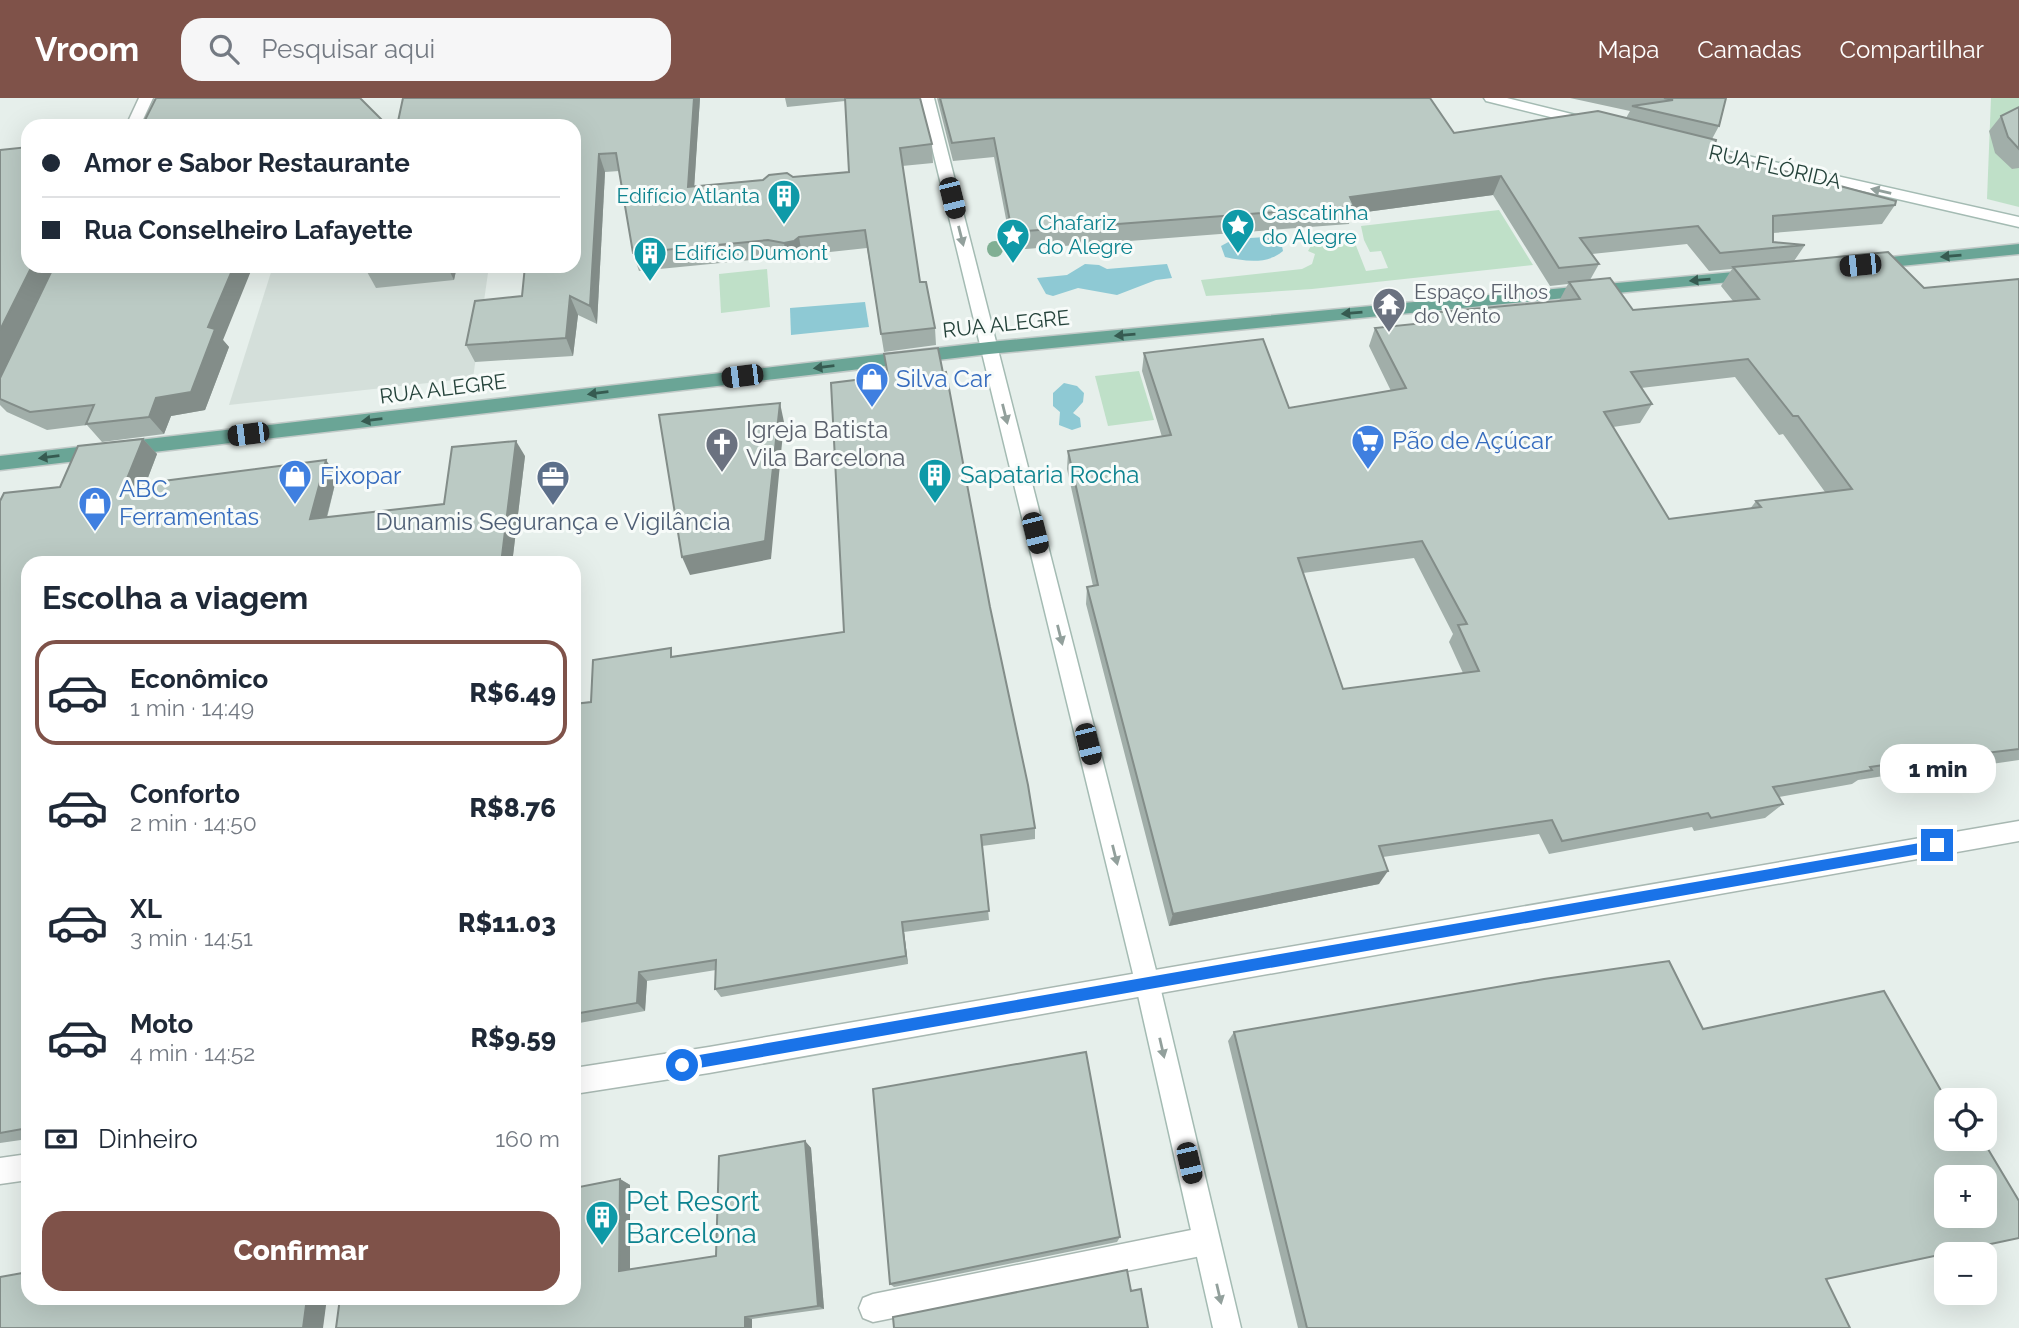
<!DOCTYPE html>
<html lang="pt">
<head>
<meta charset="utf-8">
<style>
	:root { --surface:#fff; --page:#f6f6f7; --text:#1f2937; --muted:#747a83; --line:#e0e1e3; --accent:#7f5249 }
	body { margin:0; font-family:Raleway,sans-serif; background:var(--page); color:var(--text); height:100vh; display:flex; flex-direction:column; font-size:26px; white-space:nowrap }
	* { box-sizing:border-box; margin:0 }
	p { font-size:23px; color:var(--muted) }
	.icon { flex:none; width:38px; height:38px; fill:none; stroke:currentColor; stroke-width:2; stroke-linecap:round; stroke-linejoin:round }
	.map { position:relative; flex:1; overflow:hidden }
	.drawer { position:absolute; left:21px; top:458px; width:560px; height:749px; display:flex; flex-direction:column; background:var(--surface); border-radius:21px; box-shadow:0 7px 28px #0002 }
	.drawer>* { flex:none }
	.hud { position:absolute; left:21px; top:21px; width:560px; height:154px; border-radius:21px; box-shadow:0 7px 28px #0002; display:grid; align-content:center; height:154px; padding:0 21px; background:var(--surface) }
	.buttons { position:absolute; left:1934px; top:990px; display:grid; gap:14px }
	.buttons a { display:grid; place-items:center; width:63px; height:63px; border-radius:14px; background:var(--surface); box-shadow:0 7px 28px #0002; font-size:35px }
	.end { position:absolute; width:32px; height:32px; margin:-16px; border:9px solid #1a73e8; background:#fff; box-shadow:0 0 0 4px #fff }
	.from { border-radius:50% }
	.bubble { position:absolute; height:49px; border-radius:21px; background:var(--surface); box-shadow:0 7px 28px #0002; font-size:23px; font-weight:800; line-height:49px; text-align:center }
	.car { position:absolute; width:21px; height:42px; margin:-21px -10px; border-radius:9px; box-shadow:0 0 5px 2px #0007; background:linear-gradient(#222 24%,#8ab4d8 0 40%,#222 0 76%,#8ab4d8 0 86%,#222 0) }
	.hud b { display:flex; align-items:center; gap:24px; height:66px; font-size:26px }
	.hud b+b { border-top:2px solid var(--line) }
	.hud i { width:18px; height:18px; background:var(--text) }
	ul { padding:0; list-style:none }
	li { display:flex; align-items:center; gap:21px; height:105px; margin:0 14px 10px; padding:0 7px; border:4px solid transparent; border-radius:21px }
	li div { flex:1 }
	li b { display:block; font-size:26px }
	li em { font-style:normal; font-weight:800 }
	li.active { border-color:var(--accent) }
	li>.icon { width:63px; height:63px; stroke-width:1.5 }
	h2 { padding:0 21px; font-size:32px; line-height:84px }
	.pay { display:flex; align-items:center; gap:18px; height:77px; padding:0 21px; font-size:26px }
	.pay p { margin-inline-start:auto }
	.cta { display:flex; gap:14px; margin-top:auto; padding:14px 21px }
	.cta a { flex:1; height:80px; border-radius:21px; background:var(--accent); color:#fff; font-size:28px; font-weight:800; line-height:80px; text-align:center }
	header { display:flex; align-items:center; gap:42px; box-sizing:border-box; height:98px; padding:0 35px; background:var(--accent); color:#fff }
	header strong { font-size:33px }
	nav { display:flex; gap:38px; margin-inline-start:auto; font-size:24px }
	.search { width:490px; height:63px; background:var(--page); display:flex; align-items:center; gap:18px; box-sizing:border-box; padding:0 24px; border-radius:21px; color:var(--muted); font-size:26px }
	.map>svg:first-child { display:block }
</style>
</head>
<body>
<header>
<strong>Vroom</strong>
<div class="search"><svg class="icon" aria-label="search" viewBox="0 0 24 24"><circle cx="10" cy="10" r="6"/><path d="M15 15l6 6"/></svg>Pesquisar aqui</div>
<nav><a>Mapa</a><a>Camadas</a><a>Compartilhar</a></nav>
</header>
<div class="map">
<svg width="2019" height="1230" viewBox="0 0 2019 1230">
	<rect width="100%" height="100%" fill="#e6efeb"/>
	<polygon fill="#d4dfda" points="273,168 489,168 473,280 229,307"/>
	<g fill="#bfe0c8">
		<polygon points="1991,0 2019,0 2019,109 1987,101"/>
		<polygon points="1499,112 1533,167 1312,191 1206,198 1201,182 1302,171 1312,166 1315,156 1308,153 1316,139 1339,143 1353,140 1366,173 1388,170 1381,153 1370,154 1364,142 1361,128"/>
		<polygon points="767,171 770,209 721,215 719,176"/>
		<polygon points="1139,273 1154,322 1108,328 1095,278"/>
	</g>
	<g fill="#8ec9d4">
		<path d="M1266 139 1281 143 1283 153C1267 167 1244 163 1225 159L1221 148 1234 141Z"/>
		<polygon points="1085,166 1099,167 1107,171 1167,166 1172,180 1156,182 1117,197 1078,190 1053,198 1046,196 1037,180 1067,177"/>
		<polygon points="865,204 869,229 791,237 790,210"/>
		<polygon points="1064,285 1077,288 1084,295 1083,304 1073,315 1080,320 1081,329 1072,332 1059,327 1060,314 1053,308 1053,295"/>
	</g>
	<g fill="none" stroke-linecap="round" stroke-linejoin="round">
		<defs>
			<polygon id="lane" points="1206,1129 1216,1133 1220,1143 1216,1153 1206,1157 873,1224 863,1220 859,1210 863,1200 873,1196"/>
			<g id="street">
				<polygon points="139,0 153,0 140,28 126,28"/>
				<polygon points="2019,723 2019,743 709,975 574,996 574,970 709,949"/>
				<polygon points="28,1056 28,1082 0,1086 0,1060"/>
			</g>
			<g id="secondary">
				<polygon points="920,0 934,0 1159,884 1241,1230 1213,1230 1135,884"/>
				<polygon points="1484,0 1507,0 1596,22 1598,25 1591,29 1486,3"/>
				<polygon points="1690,45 2019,119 2019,129 1685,52 1683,49"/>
			</g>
			<g id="primary">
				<polygon points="2019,146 2019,156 1871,171 1863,166 1871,161"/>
				<polygon points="1755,172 1763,177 1761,181 989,256 0,372 0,358 989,244"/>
			</g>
		</defs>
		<use href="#lane" stroke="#a8b8b2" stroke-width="3"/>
		<use href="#street" stroke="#a8b8b2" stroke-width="3"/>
		<use href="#secondary" stroke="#a4bbb3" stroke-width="3"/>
		<use href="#primary" stroke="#c2cac8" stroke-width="3"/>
		<use href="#lane" fill="#fff" fill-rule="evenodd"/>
		<use href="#street" fill="#fff" fill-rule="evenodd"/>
		<use href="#secondary" fill="#fff" fill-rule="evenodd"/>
		<use href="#primary" fill="#6aa596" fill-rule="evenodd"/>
	</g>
	<circle fill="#80af93" cx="995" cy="151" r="8"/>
	<g fill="#a1aea9" fill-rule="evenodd">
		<polygon points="700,0 694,89 849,74 845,3 787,9 785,0 920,0 932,46 933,65 902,68 920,184 935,230 936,247 884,254 867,150 802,157 798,162 787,163 772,160 639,173 633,155 619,73 605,74 597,226 578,217 573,258 475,264 466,247 522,198 574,28"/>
		<path d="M937 0H1430L1454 35 1626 20 1630 13 1570 0H1726L1719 28 1712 41 1713 54 1895 107 1882 126 1773 135V144L1805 147 1794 163 1924 190 2019 181V662L1964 670 1961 666 1858 682 1852 686 1779 699 1783 706 1765 720 1694 733 1692 729 1549 756 1539 736 1383 759 1379 786 1169 828 1086 506 1087 489 1093 488 1067 371 1068 353 1162 339 1142 273 1144 255 1289 310 1391 293 1369 248 1375 230 1425 225 1429 215 1559 203 1568 186 1550 188 1493 97 1351 116 1349 126 1012 152 994 59 953 63ZM1687 146 1709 173 1732 171 1721 188 1733 203 1633 212 1590 182 1599 166 1592 156ZM1735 279 1779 337 1783 336 1825 394 1756 403 1750 411 1669 421 1613 329 1640 325 1652 306 1641 290ZM1414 460 1453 536 1449 544 1463 575 1343 591 1303 475Z"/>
		<polygon points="2019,9 2019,70 2012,71 1995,55 1989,33 2001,18"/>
		<polygon points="0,52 28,168 223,242 229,249 205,312 171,318 164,336 102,344 87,327 47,332 7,314 0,307"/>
		<polygon points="367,168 457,168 454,182 376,190 366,172"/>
		<polygon points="143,341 157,356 146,385 337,378 327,420 444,406 525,358 512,466 28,466 28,1041 0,1045 0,403 60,389"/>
		<polygon points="990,509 1035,730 1035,741 982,748 989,822 904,834 908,866 721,899 715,891 716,872 647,883 645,913 574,926 574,606 591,604 675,558 844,534"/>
		<polygon points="1234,934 1826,1181 1850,1230 1298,1230 1228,943"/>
		<polygon points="805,1043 811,1050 824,1211 752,1221 336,1230 620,1081 630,1087 630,1171 716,1158"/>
		<polygon points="1120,1139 1117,1144 894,1189 890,1186"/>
	</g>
	<g fill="#838d89">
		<polygon points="694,0 700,0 693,107 688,89"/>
		<polygon points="599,56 605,74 597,226 590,208"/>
		<polygon points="1501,78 1493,97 1351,116 1354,108 1350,99"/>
		<polygon points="799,139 802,157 798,162 787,163 784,145"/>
		<polygon points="32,168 56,168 0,286 0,232"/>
		<polygon points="234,168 253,168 223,242 229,249 205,312 171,318 164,336 149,319 156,300 208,229"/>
		<polygon points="447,168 457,168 454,182"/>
		<polygon points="570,198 578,217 573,258 566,240"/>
		<polygon points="780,305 784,324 771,461 690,477 682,459"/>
		<polygon points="143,341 157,356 139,403 124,388"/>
		<polygon points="516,343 525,358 512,466 501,466"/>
		<polygon points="326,362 337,378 322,437 310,421"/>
		<polygon points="1388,773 1379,786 1169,828 1173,816"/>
		<polygon points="902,824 904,834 908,866 906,858"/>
		<polygon points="639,874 647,883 645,913 637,905"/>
		<polygon points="805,1043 811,1050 824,1211 818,1208"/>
		<polygon points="620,1081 630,1087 630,1176 619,1173"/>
		<polygon points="307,1200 327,1200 323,1230 303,1230"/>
		<polygon points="745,1219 752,1221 752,1230 745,1230"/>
	</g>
	<g fill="#bbcac4" stroke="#838d89" stroke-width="2" fill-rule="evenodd">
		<polygon points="156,0 360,0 388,28 142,28"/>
		<polygon points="403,0 694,0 688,89 763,82 769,77 787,75 793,79 849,74 845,0 920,0 932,46 900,50 920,184 926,184 935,230 881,236 865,132 799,139 794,143 784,145 768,142 633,155 616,55 599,56 590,208 570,198 566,240 466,247 475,203 522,198 525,168 574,168 574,28 397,28"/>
		<polygon points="940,0 1430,0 1454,35 1598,13 1716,42 1713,54 1896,103 1895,107 1773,118 1773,144 1805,147 1720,155 1698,128 1580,140 1599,166 1559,170 1501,78 1350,99 1354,108 1012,134 994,40 952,45"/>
		<polygon points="1664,0 1726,0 1719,28 1632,8 1673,2"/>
		<polygon points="2019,9 2019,51 2008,39 2001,18"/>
		<polygon points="28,49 28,168 32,168 0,232 0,52"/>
		<path d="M1888 154 1924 190 2019 181V651L1986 655 1984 652 1870 669 1872 672 1773 689 1783 706 1711 720 1708 715 1562 743 1552 722 1379 748 1388 773 1173 816 1087 489 1098 487 1068 353 1171 337 1144 255 1263 241 1289 310 1406 290 1375 230 1434 224 1429 215 1580 201 1569 184 1610 180 1633 212 1759 201 1733 169ZM1748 261 1793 318H1798L1852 391 1756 403 1761 409 1669 421 1604 314 1652 306 1631 274ZM1422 443 1467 526 1458 527 1479 573 1343 591 1298 460Z"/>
		<polygon points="54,168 234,168 208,229 215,231 191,294 156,300 149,319 86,326 94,307 30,314 0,301 0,280"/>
		<polygon points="367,168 404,168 366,172"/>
		<polygon points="938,250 943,275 946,274 990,509 1028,687 1035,730 981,737 989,813 902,824 906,858 715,891 716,862 639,874 637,905 574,916 574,606 591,604 593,562 671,550 671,559 844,534 831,285 888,278 884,256"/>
		<polygon points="780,305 765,443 682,459 659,317"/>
		<polygon points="143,341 124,388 326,362 310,421 444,406 452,349 516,343 501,466 28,466 28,1030 0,1035 0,403 4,395 60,389 78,348"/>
		<path d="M1669 863 1703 931 1884 893 1947 1003 1946 1041H1982L2019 1103V1140L1826 1181 1850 1230H1307L1234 934 1544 881ZM1946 1080H1984V1118H1946Z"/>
		<polygon points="1086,954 1120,1139 890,1186 873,991"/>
		<polygon points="805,1043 818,1208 745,1219 745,1230 336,1230 340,1200 574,1200 574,1090 620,1081 619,1173 716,1158 719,1058"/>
		<polygon points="1127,1172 1131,1193 1141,1191 1148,1230 894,1230 893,1219"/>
		<polygon points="28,1174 28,1200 307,1200 303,1230 321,1230 0,1230 0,1179"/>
	</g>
	<defs><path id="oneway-solid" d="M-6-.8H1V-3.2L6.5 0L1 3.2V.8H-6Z" transform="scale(1.75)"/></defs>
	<g fill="#92a09c">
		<use href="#oneway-solid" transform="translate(1881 93) rotate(-167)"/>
		<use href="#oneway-solid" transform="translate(961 138) rotate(76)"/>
		<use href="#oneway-solid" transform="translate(1005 316) rotate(76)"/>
		<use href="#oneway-solid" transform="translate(1060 537) rotate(76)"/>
		<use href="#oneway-solid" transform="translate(1115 757) rotate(76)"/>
		<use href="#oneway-solid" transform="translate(1162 950) rotate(77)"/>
		<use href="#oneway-solid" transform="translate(1219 1196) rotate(77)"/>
	</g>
	<g fill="#365b51">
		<use href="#oneway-solid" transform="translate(1951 158) rotate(175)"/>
		<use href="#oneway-solid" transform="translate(1700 182) rotate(175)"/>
		<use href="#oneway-solid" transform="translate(1352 215) rotate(175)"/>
		<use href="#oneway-solid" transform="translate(1125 237) rotate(175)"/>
		<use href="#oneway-solid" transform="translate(824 269) rotate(173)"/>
		<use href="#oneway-solid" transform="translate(598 295) rotate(173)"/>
		<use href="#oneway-solid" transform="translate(372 322) rotate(173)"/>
		<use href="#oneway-solid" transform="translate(49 359) rotate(173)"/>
	</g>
	<polygon fill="#1a73e8" points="1937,742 1943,747 1937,753 682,973 675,967 682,960"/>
	<defs>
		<symbol id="building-pin" viewBox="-11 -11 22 30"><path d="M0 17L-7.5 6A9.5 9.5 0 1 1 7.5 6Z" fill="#0f9aa8" stroke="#f7fbf9"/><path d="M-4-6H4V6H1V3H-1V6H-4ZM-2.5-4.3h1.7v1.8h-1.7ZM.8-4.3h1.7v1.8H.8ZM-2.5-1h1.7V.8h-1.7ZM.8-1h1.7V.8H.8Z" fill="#fff"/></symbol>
		<symbol id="sight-pin" viewBox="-11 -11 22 30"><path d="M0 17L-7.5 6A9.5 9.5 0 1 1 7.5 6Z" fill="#0f9aa8" stroke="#f7fbf9"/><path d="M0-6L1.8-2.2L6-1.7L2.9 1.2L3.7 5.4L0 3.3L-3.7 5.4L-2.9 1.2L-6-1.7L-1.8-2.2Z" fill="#fff"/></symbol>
		<symbol id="temple-pin" viewBox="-11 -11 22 30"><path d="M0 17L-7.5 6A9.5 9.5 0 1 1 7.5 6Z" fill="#6b7280" stroke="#f7fbf9"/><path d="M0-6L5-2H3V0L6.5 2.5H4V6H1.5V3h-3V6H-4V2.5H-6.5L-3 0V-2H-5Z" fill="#fff"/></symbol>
		<symbol id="shop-pin" viewBox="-11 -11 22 30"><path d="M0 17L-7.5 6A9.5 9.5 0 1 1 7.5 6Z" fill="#3f7fe0" stroke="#f7fbf9"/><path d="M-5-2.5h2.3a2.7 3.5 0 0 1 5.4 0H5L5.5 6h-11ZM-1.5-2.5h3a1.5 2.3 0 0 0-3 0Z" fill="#fff"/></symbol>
		<symbol id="supermarket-pin" viewBox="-11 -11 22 30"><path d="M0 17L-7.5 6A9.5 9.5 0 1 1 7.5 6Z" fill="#3f7fe0" stroke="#f7fbf9"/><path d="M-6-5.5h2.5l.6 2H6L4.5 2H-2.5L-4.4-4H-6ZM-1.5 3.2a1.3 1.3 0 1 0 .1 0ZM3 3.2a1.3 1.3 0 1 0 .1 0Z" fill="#fff"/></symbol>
		<symbol id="church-pin" viewBox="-11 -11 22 30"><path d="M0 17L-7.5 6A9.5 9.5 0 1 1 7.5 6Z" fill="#6b7280" stroke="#f7fbf9"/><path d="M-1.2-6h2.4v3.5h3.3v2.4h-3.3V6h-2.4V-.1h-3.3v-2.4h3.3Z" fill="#fff"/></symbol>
		<symbol id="office-pin" viewBox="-11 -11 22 30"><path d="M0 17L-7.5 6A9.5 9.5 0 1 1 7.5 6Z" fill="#5c6f8a" stroke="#f7fbf9"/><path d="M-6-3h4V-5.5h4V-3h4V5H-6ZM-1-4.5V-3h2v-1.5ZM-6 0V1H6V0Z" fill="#fff"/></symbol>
	</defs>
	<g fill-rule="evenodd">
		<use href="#building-pin" x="765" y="79" width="38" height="52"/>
		<use href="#sight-pin" x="1219" y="108" width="38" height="52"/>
		<use href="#sight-pin" x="994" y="118" width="38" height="52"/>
		<use href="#building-pin" x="631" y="136" width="38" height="52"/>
		<use href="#temple-pin" x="1370" y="187" width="38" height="52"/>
		<use href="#shop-pin" x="853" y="262" width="38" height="52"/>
		<use href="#supermarket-pin" x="1349" y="324" width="38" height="52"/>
		<use href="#church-pin" x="703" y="327" width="38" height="52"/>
		<use href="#building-pin" x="916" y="358" width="38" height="52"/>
		<use href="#shop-pin" x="276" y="359" width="38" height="52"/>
		<use href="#office-pin" x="534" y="360" width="38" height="52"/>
		<use href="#shop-pin" x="76" y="386" width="38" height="52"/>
		<use href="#building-pin" x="583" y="1100" width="38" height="52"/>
	</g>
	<g text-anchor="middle" stroke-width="6" stroke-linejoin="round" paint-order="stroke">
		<g font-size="21" fill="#24423a" stroke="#f7fbf9">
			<text transform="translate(1775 69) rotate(13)" y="7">RUA FLÓRIDA</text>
			<text transform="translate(1006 226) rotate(-6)" y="7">RUA ALEGRE</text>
			<text transform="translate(443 291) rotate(-7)" y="7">RUA ALEGRE</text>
		</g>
		<g font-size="21" fill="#0d838f" stroke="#f7fbf9" text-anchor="start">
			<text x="760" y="105" text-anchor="end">Edifício Atlanta</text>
			<text x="1262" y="122">Cascatinha<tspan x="1262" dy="24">do Alegre</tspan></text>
			<text x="1038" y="132">Chafariz<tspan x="1038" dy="24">do Alegre</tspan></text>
			<text x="674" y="162">Edifício Dumont</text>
		</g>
		<g font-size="21" fill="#5b616d" stroke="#f7fbf9" text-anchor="start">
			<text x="1414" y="201">Espaço Filhos<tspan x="1414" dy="24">do Vento</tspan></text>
		</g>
		<g font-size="24" fill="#366cbe" stroke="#f7fbf9" text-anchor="start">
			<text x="896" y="289">Silva Car</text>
			<text x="1392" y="351">Pão de Açúcar</text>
			<text x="320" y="386">Fixopar</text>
			<text x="119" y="399">ABC<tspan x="119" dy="28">Ferramentas</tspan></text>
		</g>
		<g font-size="24" fill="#5b616d" stroke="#f7fbf9" text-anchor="start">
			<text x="746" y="340">Igreja Batista<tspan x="746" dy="28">Vila Barcelona</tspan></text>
		</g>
		<g font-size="24" fill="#0d838f" stroke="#f7fbf9" text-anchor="start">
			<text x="960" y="385">Sapataria Rocha</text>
		</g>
		<g font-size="24" fill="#4e5e75" stroke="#f7fbf9">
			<text x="553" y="432">Dunamis Segurança e Vigilância</text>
		</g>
		<g font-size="28" fill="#0d838f" stroke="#f7fbf9" text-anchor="start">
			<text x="626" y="1113">Pet Resort<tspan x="626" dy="32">Barcelona</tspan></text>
		</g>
	</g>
</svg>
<div class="buttons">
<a><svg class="icon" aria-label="locate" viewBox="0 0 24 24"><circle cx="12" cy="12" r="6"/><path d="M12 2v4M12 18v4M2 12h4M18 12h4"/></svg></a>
<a>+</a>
<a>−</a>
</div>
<i class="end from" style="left:682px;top:967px"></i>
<i class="end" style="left:1937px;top:747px"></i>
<div class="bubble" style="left:1880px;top:646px;width:116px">1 min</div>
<i class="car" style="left:952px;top:100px;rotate:166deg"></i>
<i class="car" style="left:1860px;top:167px;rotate:264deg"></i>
<i class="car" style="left:742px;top:278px;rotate:263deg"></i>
<i class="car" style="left:248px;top:336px;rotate:263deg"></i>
<i class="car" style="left:1035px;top:435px;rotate:166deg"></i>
<i class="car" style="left:1088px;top:646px;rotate:166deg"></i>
<i class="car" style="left:1189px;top:1065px;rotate:167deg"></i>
<div class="hud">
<b><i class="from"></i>Amor e Sabor Restaurante</b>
<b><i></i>Rua Conselheiro Lafayette</b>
</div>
<section class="drawer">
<h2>Escolha a viagem</h2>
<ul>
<li class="active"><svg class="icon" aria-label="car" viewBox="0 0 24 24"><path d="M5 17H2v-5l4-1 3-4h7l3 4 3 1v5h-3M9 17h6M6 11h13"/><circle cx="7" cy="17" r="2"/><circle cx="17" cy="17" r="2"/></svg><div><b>Econômico</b><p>1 min · 14:49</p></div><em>R$6.49</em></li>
<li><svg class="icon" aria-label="car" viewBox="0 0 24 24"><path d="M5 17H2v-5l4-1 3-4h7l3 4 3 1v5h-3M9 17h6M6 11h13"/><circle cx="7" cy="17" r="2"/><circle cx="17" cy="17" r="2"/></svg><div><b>Conforto</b><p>2 min · 14:50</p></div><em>R$8.76</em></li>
<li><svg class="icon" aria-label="car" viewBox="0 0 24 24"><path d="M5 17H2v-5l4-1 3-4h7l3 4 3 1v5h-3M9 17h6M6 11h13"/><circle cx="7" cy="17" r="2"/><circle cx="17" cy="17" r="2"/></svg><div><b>XL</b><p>3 min · 14:51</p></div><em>R$11.03</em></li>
<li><svg class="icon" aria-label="car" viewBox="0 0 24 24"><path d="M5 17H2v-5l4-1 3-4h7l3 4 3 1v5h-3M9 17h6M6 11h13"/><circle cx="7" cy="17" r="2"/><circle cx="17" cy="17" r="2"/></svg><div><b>Moto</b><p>4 min · 14:52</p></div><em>R$9.59</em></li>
</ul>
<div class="pay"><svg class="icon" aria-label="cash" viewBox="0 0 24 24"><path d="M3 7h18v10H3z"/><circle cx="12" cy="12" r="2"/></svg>Dinheiro<p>160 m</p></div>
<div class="cta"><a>Confirmar</a></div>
</section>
</div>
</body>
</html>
